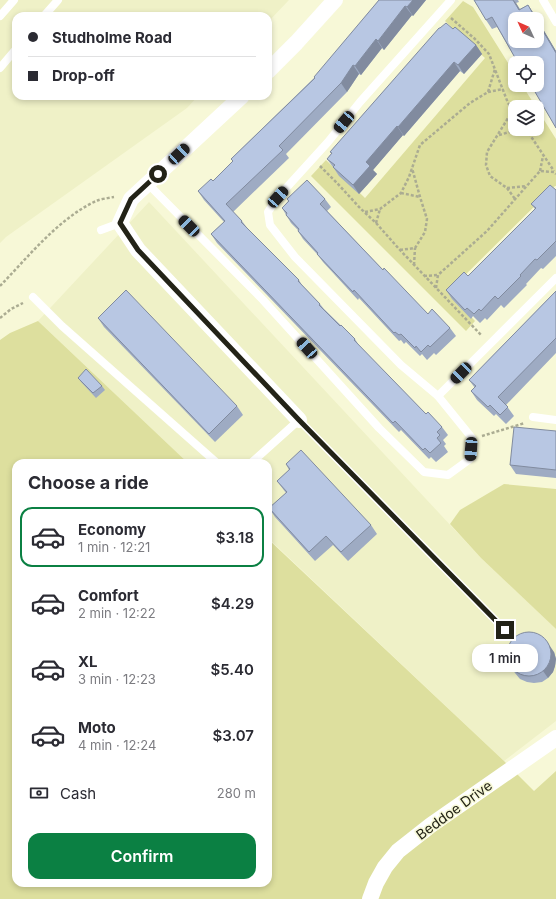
<!DOCTYPE html>
<html lang="en">
<head>
<meta charset="utf-8">
<style>
	:root { --surface:#fff; --page:#f2f2f3; --text:#2b2b33; --muted:#7c7c81; --line:#e1e1e2; --accent:#0b8043 }
	body { margin:0; font-family:Inter,sans-serif; background:var(--page); color:var(--text); height:100vh; display:flex; flex-direction:column; font-size:15px; white-space:nowrap }
	* { box-sizing:border-box; margin:0 }
	p { font-size:13px; color:var(--muted) }
	.icon { flex:none; width:22px; height:22px; fill:none; stroke:currentColor; stroke-width:2; stroke-linecap:round; stroke-linejoin:round }
	.map { position:relative; flex:1; overflow:hidden }
	.sheet { position:absolute; left:12px; top:459px; width:260px; height:428px; display:flex; flex-direction:column; background:var(--surface); border-radius:12px; box-shadow:0 2px 6px #0003 }
	.sheet>* { flex:none }
	.guide { position:absolute; left:12px; top:12px; width:260px; height:88px; border-radius:12px; box-shadow:0 2px 6px #0003; display:grid; align-content:center; height:88px; padding:0 16px; background:var(--surface) }
	.needle { width:26px; rotate:314deg }
	.controls { position:absolute; left:508px; top:12px; display:grid; gap:8px }
	.controls a { display:grid; place-items:center; width:36px; height:36px; border-radius:8px; background:var(--surface); box-shadow:0 2px 6px #0003; font-size:20px }
	.end { position:absolute; width:18px; height:18px; margin:-9px; border:5px solid #232317; background:#fff; box-shadow:0 0 0 2px #fff }
	.from { border-radius:50% }
	.bubble { position:absolute; height:28px; border-radius:12px; background:var(--surface); box-shadow:0 2px 6px #0003; font-size:13px; font-weight:600; line-height:28px; text-align:center }
	.car { position:absolute; width:12px; height:24px; margin:-12px -6px; border-radius:5px; box-shadow:0 0 3px 1px #0007; background:linear-gradient(#222 24%,#8ab4d8 0 40%,#222 0 76%,#8ab4d8 0 86%,#222 0) }
	.guide b { display:flex; align-items:center; gap:14px; height:38px; font-size:15px }
	.guide b+b { border-top:1px solid var(--line) }
	.guide i { width:10px; height:10px; background:var(--text) }
	ul { padding:0; list-style:none }
	li { display:flex; align-items:center; gap:12px; height:60px; margin:0 8px 6px; padding:0 8px; border:2px solid transparent; border-radius:12px }
	li div { flex:1 }
	li b { display:block; font-size:15px }
	li em { font-style:normal; font-weight:600 }
	li.selected { border-color:var(--accent) }
	li>.icon { width:36px; height:36px; stroke-width:1.5 }
	h2 { padding:0 16px; font-size:18px; line-height:48px }
	.pay { display:flex; align-items:center; gap:10px; height:44px; padding:0 16px; font-size:15px }
	.pay p { margin-inline-start:auto }
	.cta { display:flex; gap:8px; margin-top:auto; padding:8px 16px }
	.cta a { flex:1; height:46px; border-radius:12px; background:var(--accent); color:#fff; font-size:16px; font-weight:600; line-height:46px; text-align:center }
	.map>svg:first-child { display:block }
</style>
</head>
<body>
<div class="map">
<svg width="556" height="899" viewBox="0 0 556 899">
	<rect width="100%" height="100%" fill="#f7f8d7"/>
	<g fill="#eff1c7">
		<polygon points="0,0 289,0 268,22 268,16 16,16 16,96 198,96 187,108 6,237 0,243"/>
		<polygon points="149,202 481,558 556,629 556,721 504,761 268,538 268,463 188,463 38,321"/>
	</g>
	<g fill="#dddf9e">
		<polygon points="463,1 473,7 515,74 515,85 522,85 536,107 515,107 515,129 537,129 537,109 556,139 556,186 555,186 448,292 475,321 466,331 311,176 326,160 365,198 485,58 445,21"/>
		<polygon points="38,321 188,463 16,463 16,883 268,883 268,539 504,761 534,791 556,771 556,899 0,899 0,340 10,333"/>
		<polygon points="504,484 556,489 556,629 481,558 450,524 460,510"/>
	</g>
	<g fill="none" stroke-linecap="round" stroke-linejoin="round">
		<g stroke="#abac92" stroke-width="2.5" stroke-dasharray="3 2" stroke-linecap="butt">
			<polyline points="451,18 475,39 489,54 508,103 515,113"/>
			<polyline points="488,92 503,89"/>
			<polyline points="513,110 487,152 486,165 490,176 507,188 515,199"/>
			<polyline points="526,129 554,171"/>
			<polyline points="499,135 520,129"/>
			<polyline points="320,166 337,183 360,208 376,223 400,250 482,336"/>
			<polyline points="540,171 543,156"/>
			<polyline points="507,188 527,186"/>
			<polyline points="401,193 420,197"/>
			<polyline points="365,212 380,209 401,193 409,177 420,145 470,103 488,92 495,69"/>
			<polyline points="376,223 380,209"/>
			<polyline points="400,250 415,248 425,232 427,219 420,197 412,168"/>
			<polyline points="414,265 415,248"/>
			<polyline points="424,276 438,275"/>
			<path d="M0 286C29 256 58 219 96 201 101 199 108 198 114 197"/>
			<polyline points="436,288 438,275 487,231 540,171 554,172 556,174"/>
			<polyline points="0,318 11,309 23,303"/>
			<polyline points="482,436 525,423"/>
		</g>
		<g stroke="#fff" stroke-width="8">
			<polyline points="543,0 556,22"/>
			<polyline points="0,16 14,0"/>
			<polyline points="44,16 58,0"/>
			<polyline points="0,68 16,49"/>
			<polyline points="147,183 263,300 379,428 424,472 448,475 470,459 472,438 438,396 401,365 295,257 270,225 268,212 278,197 328,142 360,102 451,0"/>
			<polyline points="101,230 120,223"/>
			<polyline points="33,297 62,326 217,463"/>
			<polyline points="438,396 556,278"/>
			<polyline points="533,417 556,420"/>
			<polyline points="251,463 299,420 505,630"/>
		</g>
		<g stroke="#fff" stroke-width="16">
			<polyline points="268,71 296,43 335,0"/>
			<polyline points="242,96 131,199 120,223 138,250 299,420"/>
			<polyline points="370,899 376,883 385,867 398,851 431,825 556,738"/>
		</g>
	</g>
	<g fill="#9eabc3">
		<polygon points="379,0 426,0 413,16 412,15 384,50 382,48 361,75 359,74 347,92 286,154 289,158 233,212 242,221 248,229 299,280 302,285 320,304 324,309 355,339 360,347 426,414 442,427 448,435 443,440 446,444 444,446 448,452 436,462 431,457 429,459 401,430 399,432 217,243 211,234 224,222 204,200 198,191 213,181 233,161 231,159 314,78"/>
		<polygon points="474,0 518,0 519,2 516,3 520,9 528,5 534,14 556,51 556,128 497,27 492,29 486,20"/>
		<polygon points="440,28 453,29 476,45 482,54 464,74 460,71 404,136 403,135 373,170 377,174 359,194 339,176 333,167 327,159 332,153 330,152"/>
		<polygon points="556,190 556,256 543,269 541,268 526,284 527,285 504,308 501,305 487,320 485,318 480,323 473,316 471,319 452,299 446,290 468,276 535,209 531,204"/>
		<polygon points="287,199 325,199 331,207 327,211 383,270 428,314 450,328 456,336 436,355 434,353 427,360 422,354 420,356 406,342 404,344 401,340 399,341 359,298 358,300 323,262 317,254 303,239 298,231 298,230 291,223 282,208 288,201"/>
		<polygon points="556,291 556,353 506,405 514,416 506,424 496,414 494,416 477,400 471,391 475,388 469,380"/>
		<polygon points="98,318 237,406 243,415 215,442 104,327"/>
		<polygon points="78,378 102,386 105,390 96,398 81,382"/>
		<polygon points="556,431 556,478 516,474 510,465"/>
		<polygon points="286,464 371,525 377,534 348,561 333,545 315,561 275,517 269,508 286,493 277,481 289,470"/>
		<polygon points="554,652 556,659 555,666 553,672 548,678 542,682 534,683 527,682 520,679 515,673 510,666"/>
	</g>
	<g fill="#818b9f">
		<polygon points="413,0 426,0 413,16 407,7"/>
		<polygon points="513,0 516,3 525,19 519,10"/>
		<polygon points="528,5 534,14 556,51 556,53 537,21 537,19 536,19"/>
		<polygon points="405,6 412,15 384,50 378,41"/>
		<polygon points="376,39 382,48 361,75 355,66"/>
		<polygon points="476,45 482,54 464,74 458,65"/>
		<polygon points="454,62 460,71 404,136 398,127"/>
		<polygon points="353,65 359,74 347,92 341,83"/>
		<polygon points="397,126 403,135 373,170 377,174 359,194 353,185 366,162"/>
		<polygon points="545,639 554,652 556,659 555,666 553,672 548,678 543,671"/>
	</g>
	<g fill="#b8c7e3" stroke="#818b9f">
		<polygon points="379,0 413,0 407,7 405,6 378,41 376,39 355,66 353,65 341,83 279,146 283,150 226,204 242,221 241,222 299,280 298,281 320,304 319,305 340,326 341,325 355,339 354,340 426,414 428,412 442,427 437,432 440,435 437,438 441,443 430,453 425,448 423,450 395,421 393,423 211,234 225,221 198,191 211,179 213,181 233,161 231,159 315,78 314,77"/>
		<polygon points="474,0 513,0 519,10 528,5 536,19 515,19 515,41 537,41 537,21 556,53 556,128 531,85 537,85 537,63 518,63 492,17 486,20"/>
		<polygon points="446,23 453,29 455,27 476,45 458,65 454,62 398,127 397,126 366,162 370,166 353,185 333,167 335,165 327,159 332,153 330,152 439,28 440,28"/>
		<polygon points="307,180 325,199 320,204 383,270 384,268 428,314 432,309 450,328 430,347 428,345 421,352 416,346 415,348 401,334 399,335 395,332 394,333 354,290 353,292 317,254 318,253 298,231 299,229 286,215 287,213 282,208 289,201 287,199"/>
		<polygon points="550,185 556,190 556,241 537,260 535,259 520,275 521,276 498,299 495,296 481,311 479,309 474,314 467,308 465,310 446,290 464,272 468,276 536,208 531,204"/>
		<polygon points="126,290 237,406 209,434 98,318"/>
		<polygon points="556,291 556,338 498,397 508,407 500,415 490,405 488,407 471,391 476,386 469,380"/>
		<polygon points="86,369 102,386 93,393 78,378"/>
		<polygon points="514,427 556,431 556,470 510,465"/>
		<polygon points="301,450 371,525 341,552 326,536 309,552 269,508 287,492 277,481 290,469 286,464"/>
		<circle cx="529" cy="654" r="22"/>
	</g>
	<g fill="none" stroke-linecap="round" stroke-linejoin="round">
		<polyline stroke="#232317" stroke-width="5" points="158,174 131,199 120,223 138,250 299,420 505,630"/>
	</g>
	<g text-anchor="middle" stroke-width="3" stroke-linejoin="round" paint-order="stroke">
		<g font-size="14" fill="#232317" stroke="#f7f8d7">
			<text transform="translate(454 810) rotate(-36)" y="5">Beddoe Drive</text>
		</g>
	</g>
</svg>
<div class="controls">
<a><svg class="needle" viewBox="-14 -14 28 28"><path d="M0-13l5 13h-10z" fill="#e53935"/><path d="M0 13l5-13h-10z" fill="#7c7c81"/></svg></a>
<a><svg class="icon" aria-label="locate" viewBox="0 0 24 24"><circle cx="12" cy="12" r="6"/><path d="M12 2v4M12 18v4M2 12h4M18 12h4"/></svg></a>
<a><svg class="icon" aria-label="layers" viewBox="0 0 24 24"><path d="M12 4l9 5-9 5-9-5zM3 14l9 5 9-5"/></svg></a>
</div>
<i class="end from" style="left:158px;top:174px"></i>
<i class="end" style="left:505px;top:630px"></i>
<div class="bubble" style="left:472px;top:644px;width:66px">1 min</div>
<i class="car" style="left:344px;top:122px;rotate:220deg"></i>
<i class="car" style="left:179px;top:154px;rotate:47deg"></i>
<i class="car" style="left:278px;top:197px;rotate:42deg"></i>
<i class="car" style="left:189px;top:226px;rotate:315deg"></i>
<i class="car" style="left:307px;top:348px;rotate:318deg"></i>
<i class="car" style="left:461px;top:373px;rotate:225deg"></i>
<i class="car" style="left:471px;top:449px;rotate:184deg"></i>
<div class="guide">
<b><i class="from"></i>Studholme Road</b>
<b><i></i>Drop-off</b>
</div>
<section class="sheet">
<h2>Choose a ride</h2>
<ul>
<li class="selected"><svg class="icon" aria-label="car" viewBox="0 0 24 24"><path d="M5 17H2v-5l4-1 3-4h7l3 4 3 1v5h-3M9 17h6M6 11h13"/><circle cx="7" cy="17" r="2"/><circle cx="17" cy="17" r="2"/></svg><div><b>Economy</b><p>1 min · 12:21</p></div><em>$3.18</em></li>
<li><svg class="icon" aria-label="car" viewBox="0 0 24 24"><path d="M5 17H2v-5l4-1 3-4h7l3 4 3 1v5h-3M9 17h6M6 11h13"/><circle cx="7" cy="17" r="2"/><circle cx="17" cy="17" r="2"/></svg><div><b>Comfort</b><p>2 min · 12:22</p></div><em>$4.29</em></li>
<li><svg class="icon" aria-label="car" viewBox="0 0 24 24"><path d="M5 17H2v-5l4-1 3-4h7l3 4 3 1v5h-3M9 17h6M6 11h13"/><circle cx="7" cy="17" r="2"/><circle cx="17" cy="17" r="2"/></svg><div><b>XL</b><p>3 min · 12:23</p></div><em>$5.40</em></li>
<li><svg class="icon" aria-label="car" viewBox="0 0 24 24"><path d="M5 17H2v-5l4-1 3-4h7l3 4 3 1v5h-3M9 17h6M6 11h13"/><circle cx="7" cy="17" r="2"/><circle cx="17" cy="17" r="2"/></svg><div><b>Moto</b><p>4 min · 12:24</p></div><em>$3.07</em></li>
</ul>
<div class="pay"><svg class="icon" aria-label="cash" viewBox="0 0 24 24"><path d="M3 7h18v10H3z"/><circle cx="12" cy="12" r="2"/></svg>Cash<p>280 m</p></div>
<div class="cta"><a>Confirm</a></div>
</section>
</div>
</body>
</html>
